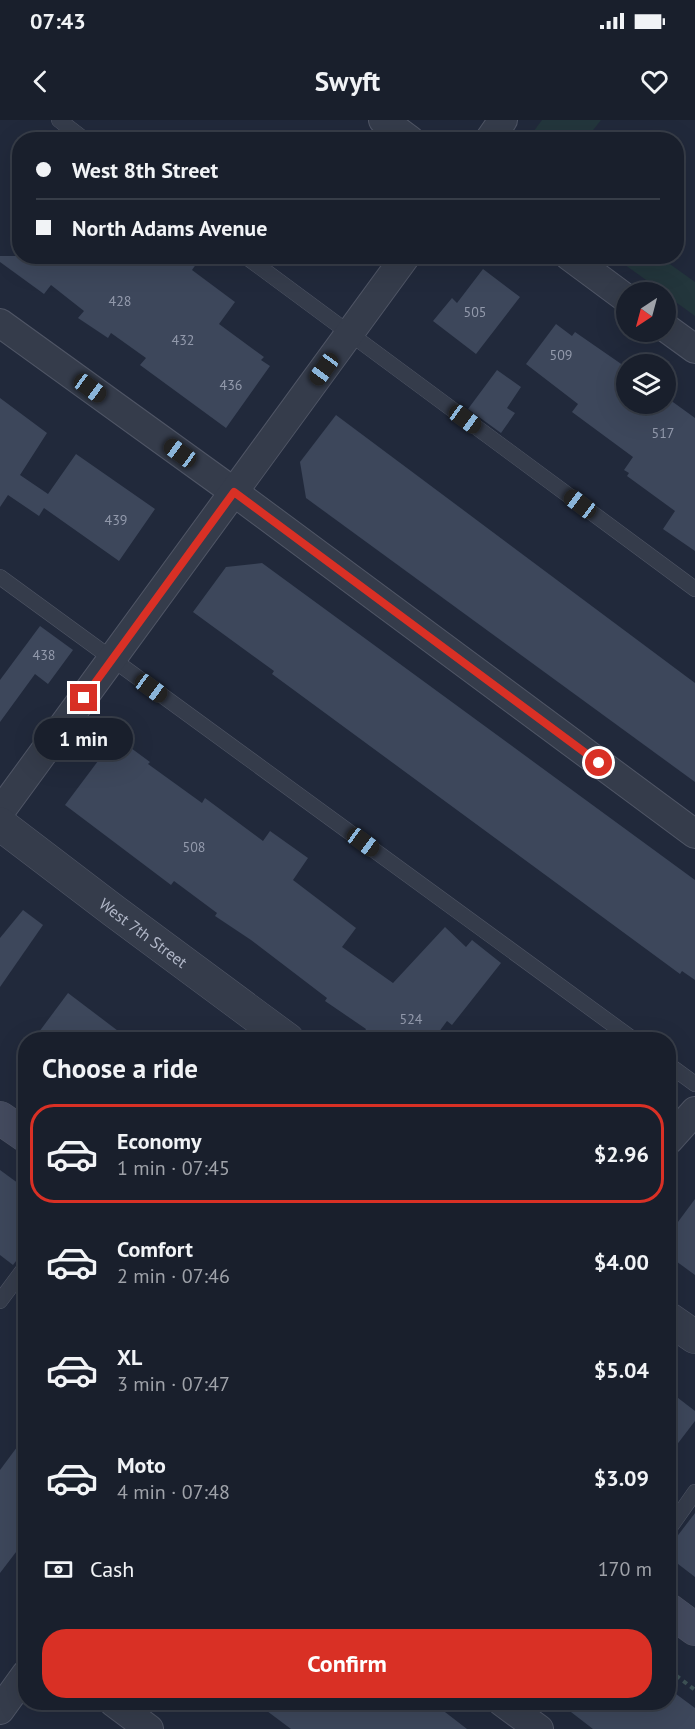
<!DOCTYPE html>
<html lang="en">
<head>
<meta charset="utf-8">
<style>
	:root { --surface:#191f2c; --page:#222734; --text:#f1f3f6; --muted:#9fa2a9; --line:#373d48; --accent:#d93025 }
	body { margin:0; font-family:"PT Sans",sans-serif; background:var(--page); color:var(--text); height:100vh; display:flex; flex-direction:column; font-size:22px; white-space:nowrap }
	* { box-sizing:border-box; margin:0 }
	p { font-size:20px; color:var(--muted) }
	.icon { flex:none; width:33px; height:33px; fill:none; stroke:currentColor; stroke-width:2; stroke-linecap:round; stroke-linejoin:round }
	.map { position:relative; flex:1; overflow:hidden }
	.drawer { position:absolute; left:18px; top:912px; width:658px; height:678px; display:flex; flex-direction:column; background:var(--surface); border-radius:24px; box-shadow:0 6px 24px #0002,0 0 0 2px var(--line) }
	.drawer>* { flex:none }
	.hud { position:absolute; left:12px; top:12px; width:672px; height:132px; border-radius:24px; box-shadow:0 6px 24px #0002,0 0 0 2px var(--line); display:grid; align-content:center; height:132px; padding:0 24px; background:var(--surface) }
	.needle { width:39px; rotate:216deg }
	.tools { position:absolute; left:616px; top:162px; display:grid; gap:12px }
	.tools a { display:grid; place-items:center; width:60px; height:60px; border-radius:50%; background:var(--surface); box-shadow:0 6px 24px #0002,0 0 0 2px var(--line); font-size:30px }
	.end { position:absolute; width:27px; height:27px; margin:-14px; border:8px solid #d93025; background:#fff; box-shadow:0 0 0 3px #fff }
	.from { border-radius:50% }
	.bubble { position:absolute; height:42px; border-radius:21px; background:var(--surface); box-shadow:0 6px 24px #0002,0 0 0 2px var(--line); font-size:20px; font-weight:600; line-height:42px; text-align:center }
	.car { position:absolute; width:18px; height:36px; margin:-18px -9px; border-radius:8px; box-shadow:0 0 4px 2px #0007; background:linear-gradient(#222 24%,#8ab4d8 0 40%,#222 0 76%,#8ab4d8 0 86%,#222 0) }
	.hud b { display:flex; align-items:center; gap:21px; height:57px; font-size:22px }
	.hud b+b { border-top:2px solid var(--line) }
	.hud i { width:15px; height:15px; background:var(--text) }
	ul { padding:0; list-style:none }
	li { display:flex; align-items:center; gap:18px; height:99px; margin:0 12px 9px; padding:0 12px; border:3px solid transparent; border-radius:24px }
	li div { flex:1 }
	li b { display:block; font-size:22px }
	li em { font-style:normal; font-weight:600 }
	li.active { border-color:var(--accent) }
	li>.icon { width:54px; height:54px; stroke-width:1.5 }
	h2 { padding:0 24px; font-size:27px; line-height:72px }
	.pay { display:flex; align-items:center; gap:15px; height:66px; padding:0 24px; font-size:22px }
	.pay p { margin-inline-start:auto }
	.cta { display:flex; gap:12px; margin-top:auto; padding:12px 24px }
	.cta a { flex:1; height:69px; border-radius:24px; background:var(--accent); color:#fff; font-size:24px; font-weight:600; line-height:69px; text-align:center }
	.status { display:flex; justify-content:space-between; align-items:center; height:42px; padding:0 30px; background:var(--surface); direction:ltr }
	.status svg { height:16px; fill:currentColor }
	header { display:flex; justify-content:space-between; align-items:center; height:78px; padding:0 24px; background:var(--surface); font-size:27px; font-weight:600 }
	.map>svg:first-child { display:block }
</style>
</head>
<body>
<div class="status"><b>07:43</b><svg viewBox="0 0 49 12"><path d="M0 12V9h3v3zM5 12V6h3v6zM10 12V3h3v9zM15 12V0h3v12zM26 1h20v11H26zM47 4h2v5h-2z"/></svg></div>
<header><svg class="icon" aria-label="back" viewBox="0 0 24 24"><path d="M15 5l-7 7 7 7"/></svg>Swyft<svg class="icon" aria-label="heart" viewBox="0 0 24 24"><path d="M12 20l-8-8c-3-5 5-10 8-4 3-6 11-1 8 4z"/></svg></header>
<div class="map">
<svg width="695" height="1609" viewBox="0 0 695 1609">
	<rect width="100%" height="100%" fill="#21293b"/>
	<g fill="#23363c">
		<polygon points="542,0 601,0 586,19 528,19"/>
		<polygon points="614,137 660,137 695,162 695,196 666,175 666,172 663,172"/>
	</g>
	<g fill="#3d475b">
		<polygon points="0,136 202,136 192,150 235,182 219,204 264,237 261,240 270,246 226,308 140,245 146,238 111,213 108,218 78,198 84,191 51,165 44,174 0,142"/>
		<polygon points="483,149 520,177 476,234 433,201 452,178 457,183"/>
		<polygon points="556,204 572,216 575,212 627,248 627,284 666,284 666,277 695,298 695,431 663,409 675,391 627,356 629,353 624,350 633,337 572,292 578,284 526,244"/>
		<polygon points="497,250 521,267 507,288 515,293 501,313 468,289"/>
		<polygon points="0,278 47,313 20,355 48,374 76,334 155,389 119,441 44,388 39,396 8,375 0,387"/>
		<polygon points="336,295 695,563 695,662 306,378 300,342"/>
		<polygon points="262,443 695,760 695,860 682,851 680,854 272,554 274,551 193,492 226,447"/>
		<polygon points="40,506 73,530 48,564 35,554 0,602 0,560"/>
		<polygon points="116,617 150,642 148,644 202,683 205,678 263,721 270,711 308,738 293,760 356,808 342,827 393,863 445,807 466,827 472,820 501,843 452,905 447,901 433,920 376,920 365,911 366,909 325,881 327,878 251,820 215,796 217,793 174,761 171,765 65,685"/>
		<polygon points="23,790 43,805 0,867 0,818"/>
		<polygon points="68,873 130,920 33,920"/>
		<polygon points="0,1050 26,1069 26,1128 13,1145 0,1135"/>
		<polygon points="695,1079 695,1155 669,1136 669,1114"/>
		<polygon points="669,1271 695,1291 695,1301 669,1335"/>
		<polygon points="26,1315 26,1419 0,1453 0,1350"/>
		<polygon points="695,1393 695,1457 669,1437 669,1427"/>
		<polygon points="672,1571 695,1588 695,1609 593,1609 558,1582 669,1582 669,1575"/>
		<polygon points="255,1582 352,1582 366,1592 373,1582 432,1582 467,1609 291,1609"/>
	</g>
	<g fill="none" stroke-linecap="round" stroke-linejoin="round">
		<defs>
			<g id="service">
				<polyline points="59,0 85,20"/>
				<polyline points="245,136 695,469"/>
				<polyline points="0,457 634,920"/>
				<polyline points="669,945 695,964"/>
				<polyline points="0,1181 26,1146"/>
				<polyline points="669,1409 695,1372"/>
			</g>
			<g id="minor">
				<polyline points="383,0 410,20"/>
				<polyline points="489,20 503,0"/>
				<polyline points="569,136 627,179"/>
				<polyline points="0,203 234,372 695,714"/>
				<polyline points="666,208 695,229"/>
				<polyline points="0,692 406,136"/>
				<polyline points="669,1020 695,991"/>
				<polyline points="113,1582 149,1609"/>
				<polyline points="502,1582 539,1609"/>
				<polyline points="0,1590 26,1554"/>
			</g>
			<g id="tertiary">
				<path id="s1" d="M0 704 114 791 288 920"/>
				<polyline points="669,1199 695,1217"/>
			</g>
			<g id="secondary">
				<polyline points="0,998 26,1016"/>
				<polyline points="669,1490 695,1509"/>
			</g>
		</defs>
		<use href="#service" stroke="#505666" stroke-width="16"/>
		<use href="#minor" stroke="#505666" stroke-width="30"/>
		<use href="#tertiary" stroke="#505666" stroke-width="34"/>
		<use href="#secondary" stroke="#505666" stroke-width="34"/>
		<polyline stroke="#3e5256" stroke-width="4" stroke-dasharray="4.5 4.5" stroke-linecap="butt" points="669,1550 695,1570"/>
		<use href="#service" stroke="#353c4b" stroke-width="15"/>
		<use href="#minor" stroke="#353c4b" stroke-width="28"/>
		<use href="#tertiary" stroke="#353c4b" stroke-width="33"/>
		<use href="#secondary" stroke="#434a5e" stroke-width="33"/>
	</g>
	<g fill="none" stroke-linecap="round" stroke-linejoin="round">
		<polyline stroke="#d93025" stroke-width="8" points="84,578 234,372 599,643"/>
	</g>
	<g text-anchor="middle" stroke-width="6" stroke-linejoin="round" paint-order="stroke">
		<g font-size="14" fill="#939aac">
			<text x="120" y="186">428</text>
			<text x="475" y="197">505</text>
			<text x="183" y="225">432</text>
			<text x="561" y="240">509</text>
			<text x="231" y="270">436</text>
			<text x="663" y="318">517</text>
			<text x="116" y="405">439</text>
			<text x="44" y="540">438</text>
			<text x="194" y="732">508</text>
			<text x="411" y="904">524</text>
		</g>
		<g font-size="16" fill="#b0b6c7" stroke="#1a2130">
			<text dy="6" stroke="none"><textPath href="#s1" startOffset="180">West 7th Street</textPath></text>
		</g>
	</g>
</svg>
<div class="tools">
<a><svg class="needle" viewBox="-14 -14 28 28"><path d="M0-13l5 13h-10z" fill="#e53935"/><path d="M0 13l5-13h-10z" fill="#9fa2a9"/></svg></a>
<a><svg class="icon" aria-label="layers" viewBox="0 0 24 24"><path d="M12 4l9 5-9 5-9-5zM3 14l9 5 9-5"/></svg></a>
</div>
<i class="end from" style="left:599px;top:643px"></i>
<i class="end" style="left:84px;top:578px"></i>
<div class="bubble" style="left:34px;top:598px;width:99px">1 min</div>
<i class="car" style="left:324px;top:249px;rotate:216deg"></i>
<i class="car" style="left:90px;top:268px;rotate:126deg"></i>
<i class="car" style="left:465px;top:299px;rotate:126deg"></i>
<i class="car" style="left:180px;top:333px;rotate:306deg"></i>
<i class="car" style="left:580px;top:384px;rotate:307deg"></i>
<i class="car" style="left:151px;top:568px;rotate:126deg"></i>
<i class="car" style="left:363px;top:722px;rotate:126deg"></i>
<div class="hud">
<b><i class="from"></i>West 8th Street</b>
<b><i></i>North Adams Avenue</b>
</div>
<section class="drawer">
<h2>Choose a ride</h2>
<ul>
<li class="active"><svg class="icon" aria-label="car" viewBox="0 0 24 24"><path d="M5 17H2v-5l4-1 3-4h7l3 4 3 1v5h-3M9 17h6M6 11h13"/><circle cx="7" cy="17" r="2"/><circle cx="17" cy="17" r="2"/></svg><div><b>Economy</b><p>1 min · 07:45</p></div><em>$2.96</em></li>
<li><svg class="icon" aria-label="car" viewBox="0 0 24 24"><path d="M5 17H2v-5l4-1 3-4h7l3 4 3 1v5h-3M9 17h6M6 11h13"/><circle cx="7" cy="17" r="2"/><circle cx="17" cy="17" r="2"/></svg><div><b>Comfort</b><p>2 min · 07:46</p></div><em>$4.00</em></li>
<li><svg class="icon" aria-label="car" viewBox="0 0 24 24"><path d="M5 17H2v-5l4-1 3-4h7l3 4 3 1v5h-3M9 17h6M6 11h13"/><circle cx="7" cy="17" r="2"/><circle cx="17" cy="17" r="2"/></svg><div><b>XL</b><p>3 min · 07:47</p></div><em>$5.04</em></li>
<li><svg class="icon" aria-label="car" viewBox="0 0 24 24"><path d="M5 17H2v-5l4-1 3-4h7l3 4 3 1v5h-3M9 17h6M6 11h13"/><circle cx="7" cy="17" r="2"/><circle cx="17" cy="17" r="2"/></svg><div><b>Moto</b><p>4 min · 07:48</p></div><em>$3.09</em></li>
</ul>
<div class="pay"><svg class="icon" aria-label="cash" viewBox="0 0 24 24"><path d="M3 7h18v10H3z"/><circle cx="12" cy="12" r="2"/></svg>Cash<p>170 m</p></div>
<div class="cta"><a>Confirm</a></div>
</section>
</div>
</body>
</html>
